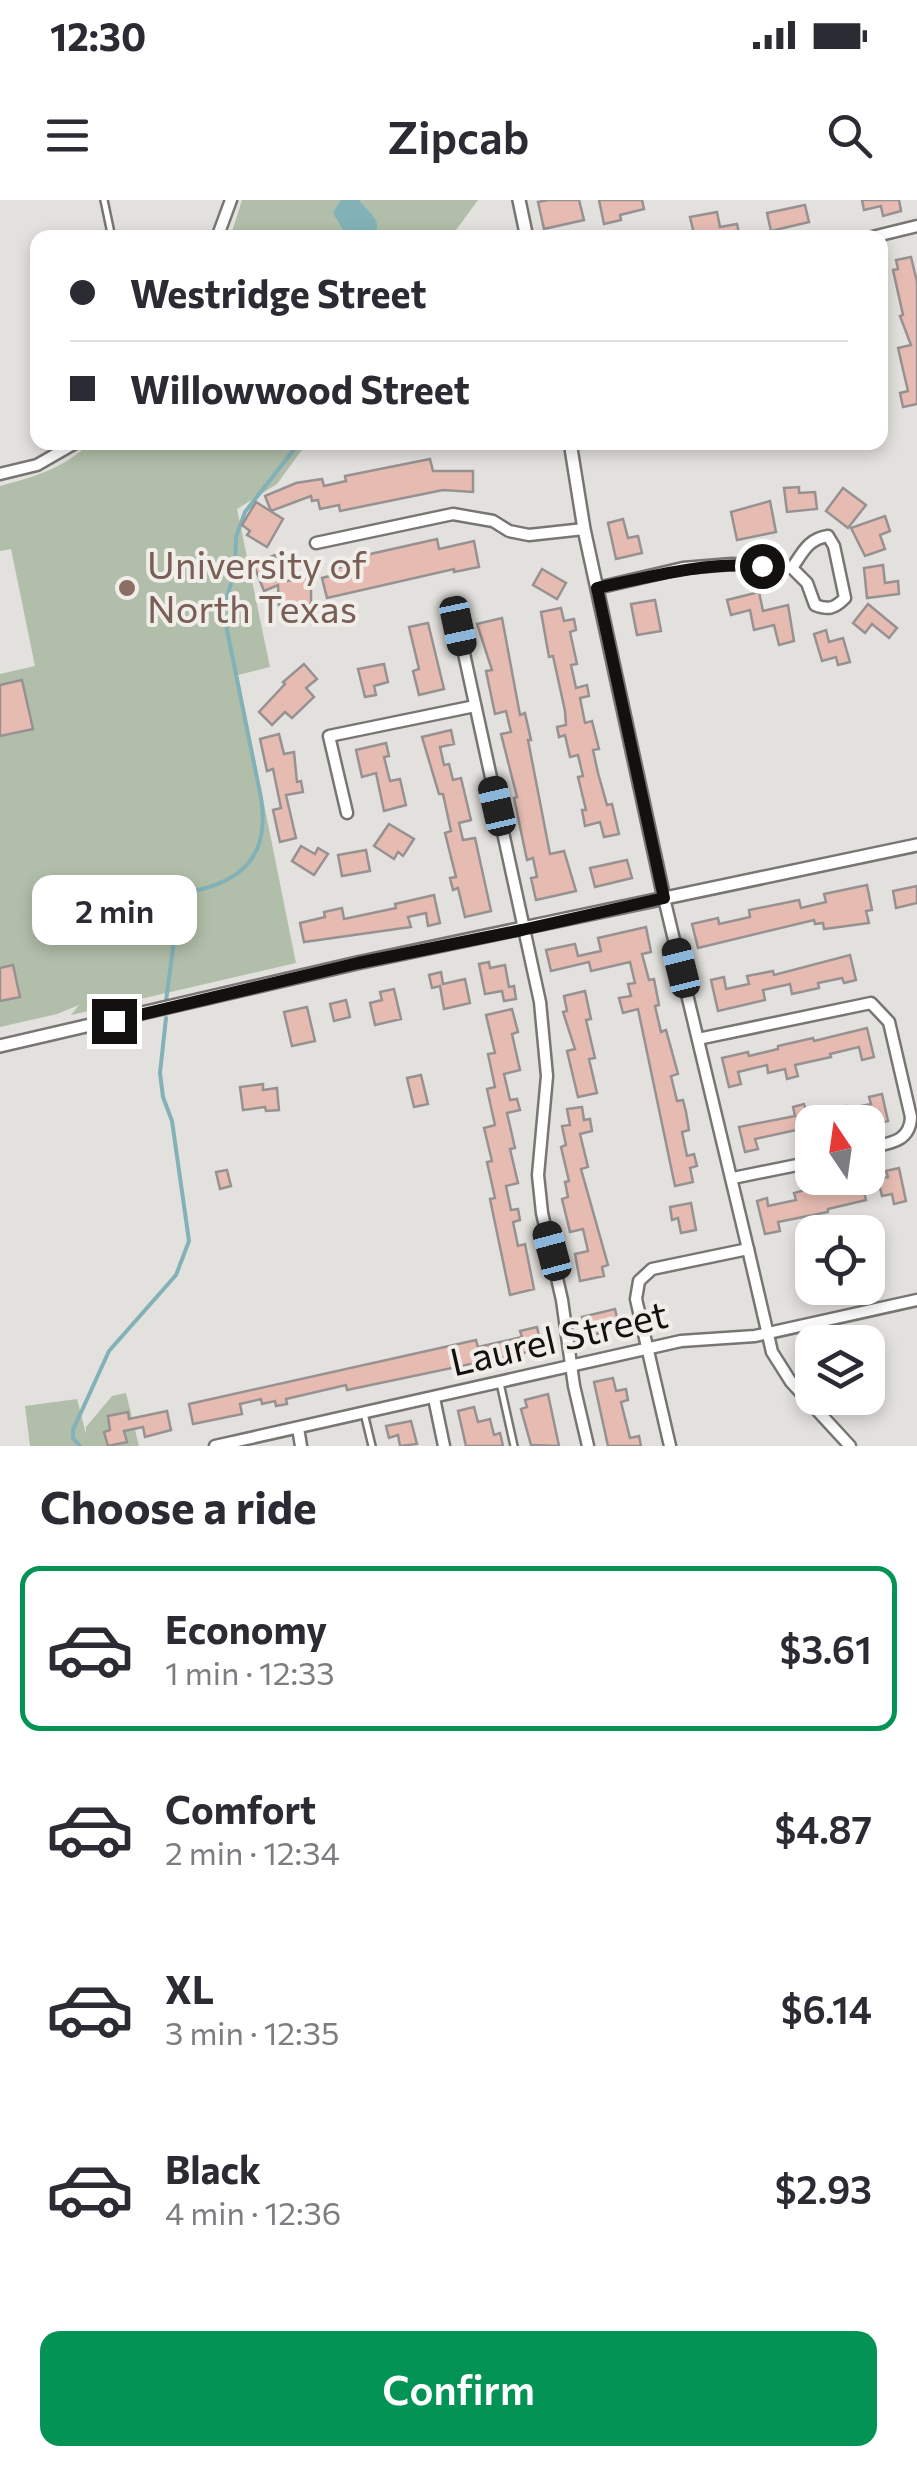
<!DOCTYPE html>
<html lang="en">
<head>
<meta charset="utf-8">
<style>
	:root { --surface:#fff; --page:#f2f2f3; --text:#2b2b33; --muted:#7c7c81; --line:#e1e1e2; --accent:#039354 }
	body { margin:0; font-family:Commissioner,sans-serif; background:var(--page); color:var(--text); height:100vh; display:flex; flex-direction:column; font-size:38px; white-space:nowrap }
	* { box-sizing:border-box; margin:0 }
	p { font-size:32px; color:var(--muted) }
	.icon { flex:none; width:55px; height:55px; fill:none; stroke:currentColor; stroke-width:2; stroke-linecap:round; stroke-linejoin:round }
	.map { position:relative; height:1246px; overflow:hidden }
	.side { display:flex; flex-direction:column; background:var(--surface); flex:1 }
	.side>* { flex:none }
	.hud { position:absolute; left:30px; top:30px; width:858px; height:220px; border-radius:20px; box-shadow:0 5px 15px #0003; display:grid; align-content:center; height:220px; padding:0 40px; background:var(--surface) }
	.needle { width:65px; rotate:347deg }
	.tools { position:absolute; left:795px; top:905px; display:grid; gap:20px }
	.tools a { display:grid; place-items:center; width:90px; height:90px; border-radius:20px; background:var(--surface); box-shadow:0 5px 15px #0003; font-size:50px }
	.end { position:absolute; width:45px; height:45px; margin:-22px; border:12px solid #12110f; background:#fff; box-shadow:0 0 0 5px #fff }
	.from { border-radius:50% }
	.bubble { position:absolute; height:70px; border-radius:20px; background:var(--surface); box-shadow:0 5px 15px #0003; font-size:32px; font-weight:600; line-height:70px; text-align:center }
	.car { position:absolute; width:30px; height:60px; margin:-30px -15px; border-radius:12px; box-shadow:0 0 8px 2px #0007; background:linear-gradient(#222 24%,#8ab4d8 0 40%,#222 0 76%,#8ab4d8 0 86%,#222 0) }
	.hud b { display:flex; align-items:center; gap:35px; height:95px; font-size:38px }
	.hud b+b { border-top:2px solid var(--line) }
	.hud i { width:25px; height:25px; background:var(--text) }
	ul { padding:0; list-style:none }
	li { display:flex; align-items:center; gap:30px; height:165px; margin:0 20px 15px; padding:0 20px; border:5px solid transparent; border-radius:20px }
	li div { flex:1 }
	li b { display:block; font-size:38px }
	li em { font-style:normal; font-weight:600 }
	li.selected { border-color:var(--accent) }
	li>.icon { width:90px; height:90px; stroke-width:1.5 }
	h2 { padding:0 40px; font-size:45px; line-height:120px }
	.button { display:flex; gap:20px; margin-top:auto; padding:20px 40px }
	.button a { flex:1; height:115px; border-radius:20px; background:var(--accent); color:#fff; font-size:40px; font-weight:600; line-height:115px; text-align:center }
	.status { display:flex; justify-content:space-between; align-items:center; height:70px; padding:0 50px; background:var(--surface); direction:ltr }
	.status svg { height:28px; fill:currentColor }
	header { display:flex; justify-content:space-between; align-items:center; height:130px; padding:0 40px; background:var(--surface); font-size:45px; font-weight:600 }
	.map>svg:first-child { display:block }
</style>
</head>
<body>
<div class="status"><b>12:30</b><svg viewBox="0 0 49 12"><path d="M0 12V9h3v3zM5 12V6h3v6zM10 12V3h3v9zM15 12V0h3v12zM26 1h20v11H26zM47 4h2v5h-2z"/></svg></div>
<header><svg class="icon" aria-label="menu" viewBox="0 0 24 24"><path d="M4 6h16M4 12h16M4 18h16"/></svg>Zipcab<svg class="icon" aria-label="search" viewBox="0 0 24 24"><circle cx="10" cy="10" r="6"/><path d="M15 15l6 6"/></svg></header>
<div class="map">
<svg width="917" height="1246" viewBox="0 0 917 1246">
	<rect width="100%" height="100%" fill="#e3e1dd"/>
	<g fill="#b1bea9">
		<polygon points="242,0 478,0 451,37 230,38"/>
		<path d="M90 243H307L277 284 237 309 270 467 238 475 296 763 71 815 79 805 57 814 0 827V474L35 466 11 349 0 351V286C35 277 64 268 90 243Z"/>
		<polygon points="126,1193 139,1246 30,1246 25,1206 77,1199 86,1234 86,1227 112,1196"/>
	</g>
	<path fill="#82b2b7" d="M341 0H359C368 14 384 18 374 37L347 36 333 13Z"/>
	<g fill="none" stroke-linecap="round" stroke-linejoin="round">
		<g stroke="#82b2b7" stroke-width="4">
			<path d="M166 801 177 718 190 692C244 681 270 655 261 598L223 410 235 371 236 337 245 312 300 242"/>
			<polyline points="80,1246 73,1238 73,1230 109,1151 176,1075 189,1041 172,921 163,897 160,873 166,818"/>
		</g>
	</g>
	<g fill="#e6bcb2" stroke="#979291" stroke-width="2.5">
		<polygon points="548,0 579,0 584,20 544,29 538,2"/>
		<polygon points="599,0 642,0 644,9 620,15 621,20 604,24"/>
		<polygon points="862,0 899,0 901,11 883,16 881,6 864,10"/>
		<polygon points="805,5 809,22 771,31 767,13"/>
		<polygon points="717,12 720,27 737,24 740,38 695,38 690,17"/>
		<polygon points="911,57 917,82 917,204 903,207 900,193 908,191 898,148 911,145 900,116 903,115 893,70 898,69 896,60"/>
		<polygon points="430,259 433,271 473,271 473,292 443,290 340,311 339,305 320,309 318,300 312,301 311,296 271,311 265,296 296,283 322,279 324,286 346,281 345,276"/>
		<polygon points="799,287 799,293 815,292 817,309 787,312 784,288"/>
		<polygon points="843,288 866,305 848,328 826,311"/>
		<polygon points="770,301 776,332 737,340 731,312"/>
		<polygon points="256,302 283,319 267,347 247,335 250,331 242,325"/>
		<polygon points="885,316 890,331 880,335 885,349 865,356 851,328"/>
		<polygon points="623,319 628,338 638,336 642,353 616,359 608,323"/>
		<polygon points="437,339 439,349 474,341 479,367 454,372 454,369 327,398 322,378 338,374 337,368 359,363 357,357"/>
		<polygon points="275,355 284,381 311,379 311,404 279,405 278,385 264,391 253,363"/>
		<polygon points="883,365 885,383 898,381 899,394 867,398 864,368"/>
		<polygon points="542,369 566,383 557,399 533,385"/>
		<polygon points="759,392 763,411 788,405 794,441 779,445 774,425 754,430 750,410 731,415 727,400"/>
		<polygon points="655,400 661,431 637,435 631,404"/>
		<polygon points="868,404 897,428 889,438 872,424 865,433 853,423"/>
		<polygon points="561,408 564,421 574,419 576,430 570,432 577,464 571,465 576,488 587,485 589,496 580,498 585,523 592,521 599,549 593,550 598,573 607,605 612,604 619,634 604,637 600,622 585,626 582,610 586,610 578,577 583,576 578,555 570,557 565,535 559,537 557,527 566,525 565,511 553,456 549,457 541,412"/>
		<polygon points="502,418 520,515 525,513 531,540 528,540 550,654 564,651 576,691 536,700 531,678 537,677 533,658 527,660 514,598 517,597 501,534 511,532 506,511 495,514 486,471 492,470 477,424"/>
		<polygon points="428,423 444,489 419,495 413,471 419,469 409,427"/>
		<polygon points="826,430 829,442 843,438 850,462 838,465 836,457 822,461 814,434"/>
		<polygon points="304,464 317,479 306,488 314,497 292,518 285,512 272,525 259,512 285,484 283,482"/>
		<polygon points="384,464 388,482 374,486 376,495 365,497 358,469"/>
		<polygon points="22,480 33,529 0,536 0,485"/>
		<polygon points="451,530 454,544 440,547 444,565 449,564 453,580 461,578 471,620 459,623 463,640 475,638 491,711 465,717 458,688 453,690 450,678 456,677 445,633 451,631 443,594 439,594 422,537"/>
		<polygon points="279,534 284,554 294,552 297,582 301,581 303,592 286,595 296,638 280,642 273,610 281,608 273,569 267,571 260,539"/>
		<polygon points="386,543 389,556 384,557 390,581 400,579 406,605 384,611 376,573 362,577 356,550"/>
		<polygon points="389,624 414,639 403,656 398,652 394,659 374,646"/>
		<polygon points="301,646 315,654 318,648 328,654 314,675 292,661"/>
		<polygon points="366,650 370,671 342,676 338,655"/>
		<polygon points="627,660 632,678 595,687 590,668"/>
		<polygon points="867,685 872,710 866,711 869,723 824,729 823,723 815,724 814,720 698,748 692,724 718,718 719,724 750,717 749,710 799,700 801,708 826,702 824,694"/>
		<polygon points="917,686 917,703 896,708 893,691"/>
		<polygon points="434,695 440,723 428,726 426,713 408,717 411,727 304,742 300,723 325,717 324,712 342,708 344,719 396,708 395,704"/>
		<polygon points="646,727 651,752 642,754 649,780 654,779 659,805 655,806 661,832 666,830 678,874 671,876 677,901 683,900 686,912 689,930 682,932 687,956 694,954 697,966 690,968 693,982 675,986 638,809 623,813 619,798 631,796 628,784 635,783 630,762 591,771 589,762 551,771 546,750 575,744 578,756 601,751 598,738"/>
		<polygon points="850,755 856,780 844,783 842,778 818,783 819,788 792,794 790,784 763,790 765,800 718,811 711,780 724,777 726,789 749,784 747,776 773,771 774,775"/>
		<polygon points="489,762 490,768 505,765 509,787 514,786 516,799 504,801 502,791 485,794 479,764"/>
		<polygon points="13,765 20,797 0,801 0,768"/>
		<polygon points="441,772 443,784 465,779 470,803 444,809 440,786 432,788 429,775"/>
		<polygon points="394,789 401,819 375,825 370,803 382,800 380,792"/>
		<polygon points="585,791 591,819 586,820 595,858 589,859 597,893 578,897 567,851 575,849 563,812 567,811 564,796"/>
		<polygon points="346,800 350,817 334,821 330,804"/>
		<polygon points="307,807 315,841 292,846 284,812"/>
		<polygon points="512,809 518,832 512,834 520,870 504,874 510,900 517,899 520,910 507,913 515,948 510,949 518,983 506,986 511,1010 518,1009 520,1020 513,1022 518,1046 525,1044 534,1089 510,1095 490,999 495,998 487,962 492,961 484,928 495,925 487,889 495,887 488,854 495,853 486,815"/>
		<polygon points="867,828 874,857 862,860 859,847 830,854 831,857 795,865 798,876 787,879 785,869 768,873 767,865 738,872 741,884 729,887 722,858 748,852 749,856 778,849 778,846 813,838 814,841"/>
		<polygon points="421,875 428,904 414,907 407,878"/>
		<polygon points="263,884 263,890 277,888 279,910 266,911 265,907 243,910 240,887"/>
		<polygon points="882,894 888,921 868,926 868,922 860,922 859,915 842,919 842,922 809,922 812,935 798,939 796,930 755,939 758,949 745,952 739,927 795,916 793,907 804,904 807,915 846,906 847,909 871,904 869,897"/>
		<polygon points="582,907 584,920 590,919 592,931 580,934 588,967 581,969 608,1065 602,1067 604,1076 580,1081 575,1054 588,1051 583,1029 570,1032 562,999 568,997 565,982 569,981 561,947 566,945 562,926 570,925 567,909"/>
		<polygon points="899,968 906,1001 894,1004 892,994 882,996 878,979 888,977 886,971"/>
		<polygon points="227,970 231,986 220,989 216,972"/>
		<polygon points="846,978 848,984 861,980 866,1000 828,1009 828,1012 778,1022 780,1031 765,1034 757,1001 767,998 768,1006 796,1000 794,993"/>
		<polygon points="691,1003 696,1030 681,1033 678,1018 672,1020 670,1007"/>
		<polygon points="615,1109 618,1122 603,1125 605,1132 586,1136 582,1117"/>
		<polygon points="537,1127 542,1149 347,1190 346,1185 286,1199 287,1204 276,1206 275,1201 262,1204 261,1199 240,1204 242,1214 193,1224 189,1204 476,1140 478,1147 522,1137 520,1131"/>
		<polygon points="613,1178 616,1191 626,1189 628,1200 621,1202 630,1238 639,1236 641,1246 608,1246 594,1182"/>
		<polygon points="548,1194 559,1246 531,1245 521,1209 527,1207 525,1200"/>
		<polygon points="474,1207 478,1222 490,1219 494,1235 500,1233 503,1246 466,1246 458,1211"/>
		<polygon points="167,1211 171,1230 145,1237 143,1227 124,1231 127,1242 108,1246 104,1232 110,1230 108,1216 128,1212 129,1219"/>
		<polygon points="411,1221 417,1244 400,1246 398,1235 389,1238 386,1226"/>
	</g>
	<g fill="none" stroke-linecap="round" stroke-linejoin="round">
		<defs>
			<g id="service">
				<polyline points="104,0 112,38"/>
				<polyline points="500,1183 514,1246"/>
				<polyline points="364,1213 372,1246"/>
			</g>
			<g id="minor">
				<polyline points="217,38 231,0"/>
				<polyline points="868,38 917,26"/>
				<polyline points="0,274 37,265 77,242"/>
				<polyline points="316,343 453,314 493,321 509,331 529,335 584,329"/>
				<path d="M597 388 683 368 732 364 792 368 807 383 815 405C828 410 834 409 845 398L834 346 828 336C808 339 803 352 792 368"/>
				<polyline points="458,426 540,802 547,876 538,975 542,1013 562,1100 574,1186 588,1246"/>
				<polyline points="347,613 329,536 475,506"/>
				<polyline points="664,698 748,1049 652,1069 639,1081 636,1099 670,1246"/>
				<path d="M698 839 871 803 889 822 911 917C910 943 888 943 868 948"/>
				<polyline points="733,978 812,962"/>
				<polyline points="748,1049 772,1152 791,1182 850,1246"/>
				<polyline points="434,1198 444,1246"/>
				<polyline points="298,1228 301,1246"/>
				<polyline points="215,1246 681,1141 755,1136 917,1100"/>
			</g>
			<g id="tertiary">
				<polyline points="519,0 527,38"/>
				<polyline points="570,242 584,329 664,698"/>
				<polyline points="0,846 357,763 917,645"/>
			</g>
		</defs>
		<use href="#service" stroke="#787672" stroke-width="10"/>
		<use href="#minor" stroke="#787672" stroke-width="15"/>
		<use href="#tertiary" stroke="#787672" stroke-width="16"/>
		<use href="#service" stroke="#fff" stroke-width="5"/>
		<use href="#minor" stroke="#fff" stroke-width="10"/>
		<use href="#tertiary" stroke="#fff" stroke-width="11"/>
	</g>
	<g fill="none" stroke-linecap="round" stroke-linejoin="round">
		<path stroke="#12110f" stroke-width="12" d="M114 821 358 763 522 730 664 698 597 388C653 376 705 362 762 366"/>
	</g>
	<circle fill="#8d6e63" stroke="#f1eeea" stroke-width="4" cx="127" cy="388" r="10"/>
	<g text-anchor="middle" stroke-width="8" stroke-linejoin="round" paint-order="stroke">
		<g font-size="38" fill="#785e54" stroke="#f1eeea" text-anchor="start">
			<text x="147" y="379">University of<tspan x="147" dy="44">North Texas</tspan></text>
		</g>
		<g font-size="38" fill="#12110f" stroke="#f1eeea">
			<text transform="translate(559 1139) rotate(-13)" y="13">Laurel Street</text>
		</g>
	</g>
</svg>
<div class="tools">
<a><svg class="needle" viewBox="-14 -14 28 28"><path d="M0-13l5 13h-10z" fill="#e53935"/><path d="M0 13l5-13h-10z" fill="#7c7c81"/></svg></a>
<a><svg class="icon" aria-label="locate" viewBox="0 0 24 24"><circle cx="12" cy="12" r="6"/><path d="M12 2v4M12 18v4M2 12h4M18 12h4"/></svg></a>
<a><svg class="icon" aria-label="layers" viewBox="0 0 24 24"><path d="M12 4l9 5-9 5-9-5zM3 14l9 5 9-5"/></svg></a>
</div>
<i class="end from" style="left:762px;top:366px"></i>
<i class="end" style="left:114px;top:821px"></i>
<div class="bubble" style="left:32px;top:675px;width:165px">2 min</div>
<i class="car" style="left:458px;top:426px;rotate:168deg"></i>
<i class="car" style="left:497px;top:606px;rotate:347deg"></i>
<i class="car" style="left:681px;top:768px;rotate:346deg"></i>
<i class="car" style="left:552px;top:1051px;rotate:345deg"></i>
<div class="hud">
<b><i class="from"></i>Westridge Street</b>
<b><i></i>Willowwood Street</b>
</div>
</div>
<section class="side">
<h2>Choose a ride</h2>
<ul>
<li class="selected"><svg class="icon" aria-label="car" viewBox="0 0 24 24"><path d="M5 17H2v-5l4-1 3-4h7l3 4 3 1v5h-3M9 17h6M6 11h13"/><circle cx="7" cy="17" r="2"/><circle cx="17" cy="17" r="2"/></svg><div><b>Economy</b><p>1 min · 12:33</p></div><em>$3.61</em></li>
<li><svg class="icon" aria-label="car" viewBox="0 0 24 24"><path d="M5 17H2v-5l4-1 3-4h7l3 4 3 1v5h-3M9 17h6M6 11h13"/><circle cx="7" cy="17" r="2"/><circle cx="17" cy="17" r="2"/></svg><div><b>Comfort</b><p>2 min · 12:34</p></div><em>$4.87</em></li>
<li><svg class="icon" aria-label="car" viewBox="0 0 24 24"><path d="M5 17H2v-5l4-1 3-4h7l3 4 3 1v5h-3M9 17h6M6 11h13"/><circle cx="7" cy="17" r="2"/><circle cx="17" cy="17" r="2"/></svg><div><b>XL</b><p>3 min · 12:35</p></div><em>$6.14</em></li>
<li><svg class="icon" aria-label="car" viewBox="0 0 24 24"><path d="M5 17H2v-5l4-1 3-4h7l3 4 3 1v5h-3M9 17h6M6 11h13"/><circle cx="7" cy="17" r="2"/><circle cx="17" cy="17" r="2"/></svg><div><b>Black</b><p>4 min · 12:36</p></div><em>$2.93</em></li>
</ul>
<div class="button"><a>Confirm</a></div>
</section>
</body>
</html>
